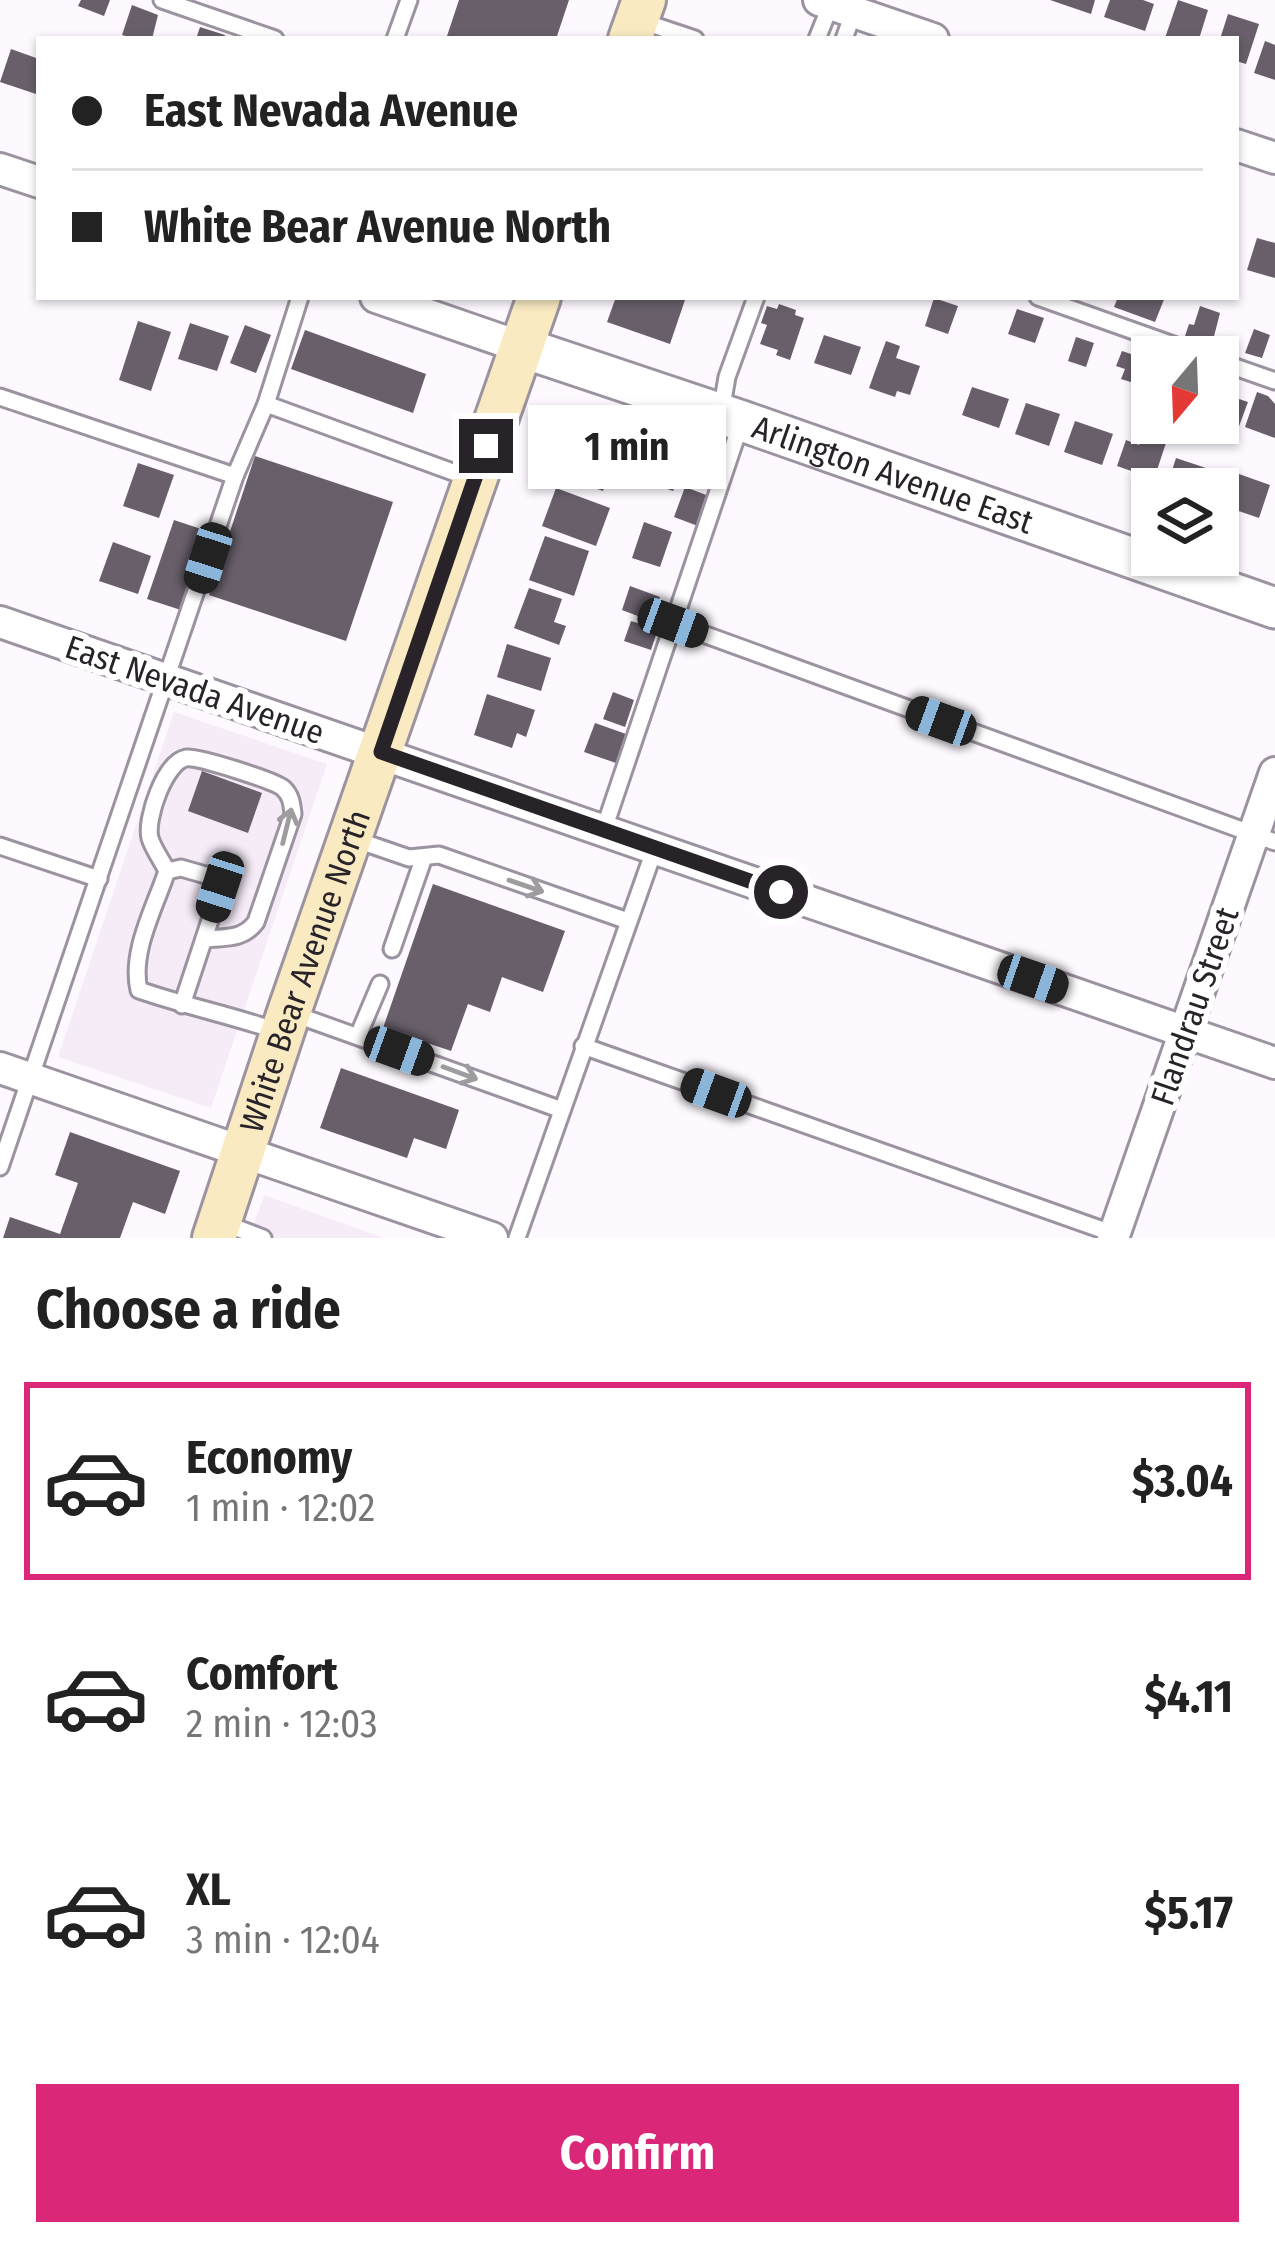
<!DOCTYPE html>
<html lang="en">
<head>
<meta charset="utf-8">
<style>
	:root { --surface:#fff; --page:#f6f6f6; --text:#222; --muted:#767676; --line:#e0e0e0; --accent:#db2777 }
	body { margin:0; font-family:"Fira Sans Condensed",sans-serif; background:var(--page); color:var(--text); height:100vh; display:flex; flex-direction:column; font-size:45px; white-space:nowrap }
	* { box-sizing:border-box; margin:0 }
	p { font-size:39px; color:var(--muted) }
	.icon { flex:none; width:66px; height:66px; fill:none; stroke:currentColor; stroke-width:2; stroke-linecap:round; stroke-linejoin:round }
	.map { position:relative; height:1238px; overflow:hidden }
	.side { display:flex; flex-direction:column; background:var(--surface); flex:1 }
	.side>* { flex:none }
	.top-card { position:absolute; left:36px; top:36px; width:1203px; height:264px; border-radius:0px; box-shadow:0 3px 9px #0004; display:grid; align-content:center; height:264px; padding:0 36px; background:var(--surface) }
	.needle { width:78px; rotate:199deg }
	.tools { position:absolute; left:1131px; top:336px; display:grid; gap:24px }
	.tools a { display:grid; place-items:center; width:108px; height:108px; border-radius:0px; background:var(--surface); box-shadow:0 3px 9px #0004; font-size:60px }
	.end { position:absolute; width:54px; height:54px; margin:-27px; border:15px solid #272328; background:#fff; box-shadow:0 0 0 6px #fff }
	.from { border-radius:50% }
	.bubble { position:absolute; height:84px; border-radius:0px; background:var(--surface); box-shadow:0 3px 9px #0004; font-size:39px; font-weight:700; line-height:84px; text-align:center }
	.car { position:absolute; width:36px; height:72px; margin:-36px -18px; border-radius:15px; box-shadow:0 0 9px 3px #0007; background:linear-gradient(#222 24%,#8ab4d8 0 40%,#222 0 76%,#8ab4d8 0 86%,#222 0) }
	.top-card b { display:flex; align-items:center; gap:42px; height:114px; font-size:45px }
	.top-card b+b { border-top:3px solid var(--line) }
	.top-card i { width:30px; height:30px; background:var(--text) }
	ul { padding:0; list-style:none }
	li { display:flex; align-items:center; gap:36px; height:198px; margin:0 24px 18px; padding:0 12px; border:6px solid transparent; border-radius:0px }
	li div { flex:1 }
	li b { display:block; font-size:45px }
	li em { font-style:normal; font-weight:700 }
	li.on { border-color:var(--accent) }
	li>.icon { width:108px; height:108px; stroke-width:1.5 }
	h2 { padding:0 36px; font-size:54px; line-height:144px }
	.cta { display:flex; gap:24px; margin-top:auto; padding:24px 36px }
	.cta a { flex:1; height:138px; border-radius:0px; background:var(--accent); color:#fff; font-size:48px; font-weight:700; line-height:138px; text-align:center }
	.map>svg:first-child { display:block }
</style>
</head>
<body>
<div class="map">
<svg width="1275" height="1238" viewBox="0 0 1275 1238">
	<rect width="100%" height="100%" fill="#fdf9ff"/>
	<g fill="#f5ecf8">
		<polygon points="174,712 327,764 211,1108 58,1057"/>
		<polygon points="264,1195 384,1238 249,1238"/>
	</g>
	<g fill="#685f6b">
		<polygon points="81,0 110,0 104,16 78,6"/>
		<polygon points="459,0 569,0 556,39 446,39"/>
		<polygon points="1050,0 1095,0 1091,14"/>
		<polygon points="1110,0 1143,0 1154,4 1145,31 1104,17"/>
		<polygon points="1178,0 1208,10 1199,39 1165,38"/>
		<polygon points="132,5 158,15 152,39 135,39 122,35"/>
		<polygon points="1228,14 1259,24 1246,64 1236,61 1236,39 1220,39"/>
		<polygon points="200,27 225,35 224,39 196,39"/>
		<polygon points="1265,41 1275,45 1275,80 1254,73"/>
		<polygon points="11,49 39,59 39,95 0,82"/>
		<polygon points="1257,238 1275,243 1275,278 1247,270"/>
		<polygon points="616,297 686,297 670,344 607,322"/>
		<polygon points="1118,297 1165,297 1155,322 1114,307"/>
		<polygon points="934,298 958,306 948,334 925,326"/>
		<polygon points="779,304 796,310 795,315 804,318 790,360 776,355 778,350 760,344 767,325 761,323 767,306 777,309"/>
		<polygon points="1200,306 1220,313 1211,348 1184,339 1189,324 1194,325"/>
		<polygon points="1017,309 1044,318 1035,343 1008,334"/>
		<polygon points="138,321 171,332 151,391 119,380"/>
		<polygon points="190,323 229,336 217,371 178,359"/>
		<polygon points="245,325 271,335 256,373 230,363"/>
		<polygon points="1254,329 1270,335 1262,358 1245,353"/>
		<polygon points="305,330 426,374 413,413 291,369"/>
		<polygon points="824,335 861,347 851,375 814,363"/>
		<polygon points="1076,337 1094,343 1086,367 1068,361"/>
		<polygon points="886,341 900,346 896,358 920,366 910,395 897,391 895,397 869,388"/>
		<polygon points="1122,351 1146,359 1137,384 1121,379 1125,369 1116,366"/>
		<polygon points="1151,358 1152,358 1152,397 1139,393"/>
		<polygon points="972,387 1009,399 999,428 962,415"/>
		<polygon points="1218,392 1248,402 1238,429 1218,422"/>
		<polygon points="1257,392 1268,396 1275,404 1275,438 1245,427"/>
		<polygon points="1026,403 1060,414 1049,446 1015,434"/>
		<polygon points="584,420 623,433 603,491 564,477"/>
		<polygon points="1075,421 1113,434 1102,465 1064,452"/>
		<polygon points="1143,432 1167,440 1154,479 1117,466 1126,440 1139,445"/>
		<polygon points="649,444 686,457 673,491 637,478"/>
		<polygon points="255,456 393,502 346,641 209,595"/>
		<polygon points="1176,458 1218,472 1213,489 1175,489 1167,486"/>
		<polygon points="138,463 174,475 159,518 123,506"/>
		<polygon points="1239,474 1270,485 1259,518 1227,507"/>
		<polygon points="685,487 709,496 698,526 674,517"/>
		<polygon points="556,488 610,508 596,546 542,526"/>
		<polygon points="174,520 210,532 184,611 147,599"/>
		<polygon points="644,522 672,532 660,567 632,558"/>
		<polygon points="545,536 589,551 574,596 529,580"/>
		<polygon points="113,542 151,556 138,594 99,581"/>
		<polygon points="630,586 660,597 651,621 622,610"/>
		<polygon points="529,588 562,599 554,622 566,626 559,645 514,628"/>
		<polygon points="631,621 658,629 651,650 624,641"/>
		<polygon points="507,644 551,658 541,691 497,677"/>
		<polygon points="613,692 634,700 625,727 603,719"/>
		<polygon points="487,694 535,710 526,737 517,733 512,748 474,735"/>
		<polygon points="595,723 626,734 616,763 584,752"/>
		<polygon points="202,771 262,793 248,833 188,811"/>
		<polygon points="433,884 565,931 543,992 502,977 490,1012 468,1004 451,1051 383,1028"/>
		<polygon points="341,1068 459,1110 446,1149 414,1138 407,1158 320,1128"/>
		<polygon points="70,1132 180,1171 165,1214 133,1202 120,1238 3,1238 10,1217 60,1234 78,1183 55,1175"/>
	</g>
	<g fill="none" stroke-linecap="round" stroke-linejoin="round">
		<defs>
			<g id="service">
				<polyline points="162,0 275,39"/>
				<polyline points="641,21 695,39"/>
				<polyline points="395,39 409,0"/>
				<polyline points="817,39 831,4"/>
				<polyline points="844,39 855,8"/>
				<polyline points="1038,297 1207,357"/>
				<polyline points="1218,361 1275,381"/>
				<polyline points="0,397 235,476"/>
				<polyline points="266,404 472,479"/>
				<polyline points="721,412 727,377 756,297"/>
				<polyline points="673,623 1275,842"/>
				<polyline points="604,829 741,423"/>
				<polyline points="351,838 409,858 439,855 628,921"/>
				<polyline points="0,846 99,879"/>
				<path d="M167 871C162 860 153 849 150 838 145 819 165 762 186 758 198 756 274 781 283 788 291 795 292 804 293 814L256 922C243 940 225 937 204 939"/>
				<polyline points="392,949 424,857"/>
				<path d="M182 1005 221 887 216 878 181 868 167 871C155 907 130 952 139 990 185 1006 234 1016 280 1032"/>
				<polyline points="294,1014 562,1110"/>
				<polyline points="358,1036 380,984"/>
				<polyline points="583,1046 1117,1235"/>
				<polyline points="0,1167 235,476 266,404 300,297"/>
				<polyline points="221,1222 263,1238"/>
				<polyline points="517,1238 655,848"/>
			</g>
			<g id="minor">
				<polyline points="819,0 933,39"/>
				<polyline points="1236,145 1275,158"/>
				<polyline points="0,169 39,182"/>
				<polyline points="376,297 521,347"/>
				<polyline points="0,622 1275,1063"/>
				<polyline points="0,1068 492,1238"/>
				<polyline points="1113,1238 1275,773"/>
			</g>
			<g id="tertiary">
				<path id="s1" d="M521 347 742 421 1275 608"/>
			</g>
			<g id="secondary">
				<polyline points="630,39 644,0"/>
				<path id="s2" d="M214 1238 289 1012 539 297"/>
			</g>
		</defs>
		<use href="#service" stroke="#9c93a0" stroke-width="21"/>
		<use href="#minor" stroke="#9c93a0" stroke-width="36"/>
		<use href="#tertiary" stroke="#9c93a0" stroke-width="45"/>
		<use href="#secondary" stroke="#9c93a0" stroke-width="48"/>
		<use href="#service" stroke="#fff" stroke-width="15"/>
		<use href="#minor" stroke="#fff" stroke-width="30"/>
		<use href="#tertiary" stroke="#fff" stroke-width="39"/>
		<use href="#secondary" stroke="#f9eac2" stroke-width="42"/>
	</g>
	<defs><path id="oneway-shaft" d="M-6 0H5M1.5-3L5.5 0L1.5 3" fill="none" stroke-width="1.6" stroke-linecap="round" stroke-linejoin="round" transform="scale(3)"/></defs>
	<g stroke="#9e9c9e">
		<use href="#oneway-shaft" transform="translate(287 826) rotate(-76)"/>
		<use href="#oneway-shaft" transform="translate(526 886) rotate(19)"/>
		<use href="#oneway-shaft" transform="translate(460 1073) rotate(20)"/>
	</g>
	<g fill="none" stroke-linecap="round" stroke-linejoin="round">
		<polyline stroke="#272328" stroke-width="15" points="486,446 381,752 781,892"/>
	</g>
	<g text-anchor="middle" stroke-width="12" stroke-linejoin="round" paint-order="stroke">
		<g font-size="33" fill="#272328" stroke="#fff">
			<text dy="12" stroke="none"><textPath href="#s1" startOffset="393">Arlington Avenue East</textPath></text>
			<text transform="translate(195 689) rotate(19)" y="12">East Nevada Avenue</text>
			<text dy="12" stroke="none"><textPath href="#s2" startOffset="282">White Bear Avenue North</textPath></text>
			<text transform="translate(1194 1006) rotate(-71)" y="12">Flandrau Street</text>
		</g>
	</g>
</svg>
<div class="tools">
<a><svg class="needle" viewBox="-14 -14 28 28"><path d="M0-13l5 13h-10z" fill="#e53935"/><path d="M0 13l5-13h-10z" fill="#767676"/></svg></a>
<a><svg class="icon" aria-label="layers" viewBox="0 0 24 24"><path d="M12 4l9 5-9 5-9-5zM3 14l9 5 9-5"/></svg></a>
</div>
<i class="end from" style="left:781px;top:892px"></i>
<i class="end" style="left:486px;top:446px"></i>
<div class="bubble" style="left:528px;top:405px;width:198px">1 min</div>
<i class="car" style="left:208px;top:558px;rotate:198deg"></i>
<i class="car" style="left:673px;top:623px;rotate:110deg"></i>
<i class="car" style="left:941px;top:721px;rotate:290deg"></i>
<i class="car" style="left:220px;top:887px;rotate:198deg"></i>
<i class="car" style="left:1033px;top:979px;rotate:109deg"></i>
<i class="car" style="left:399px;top:1051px;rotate:110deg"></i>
<i class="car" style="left:716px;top:1093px;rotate:290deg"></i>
<div class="top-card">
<b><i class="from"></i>East Nevada Avenue</b>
<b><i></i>White Bear Avenue North</b>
</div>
</div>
<section class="side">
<h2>Choose a ride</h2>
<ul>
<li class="on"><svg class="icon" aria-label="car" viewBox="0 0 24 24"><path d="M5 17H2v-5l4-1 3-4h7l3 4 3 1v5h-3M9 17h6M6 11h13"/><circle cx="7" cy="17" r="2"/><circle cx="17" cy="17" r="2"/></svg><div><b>Economy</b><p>1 min · 12:02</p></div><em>$3.04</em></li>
<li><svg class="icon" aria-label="car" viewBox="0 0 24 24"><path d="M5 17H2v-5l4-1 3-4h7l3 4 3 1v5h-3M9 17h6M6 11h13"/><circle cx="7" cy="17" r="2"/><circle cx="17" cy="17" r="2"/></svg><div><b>Comfort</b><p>2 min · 12:03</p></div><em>$4.11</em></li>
<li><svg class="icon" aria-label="car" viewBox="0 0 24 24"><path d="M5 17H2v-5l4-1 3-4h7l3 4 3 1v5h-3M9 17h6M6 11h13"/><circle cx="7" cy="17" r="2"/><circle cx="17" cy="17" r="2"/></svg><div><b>XL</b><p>3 min · 12:04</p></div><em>$5.17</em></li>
</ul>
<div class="cta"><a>Confirm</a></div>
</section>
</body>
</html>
